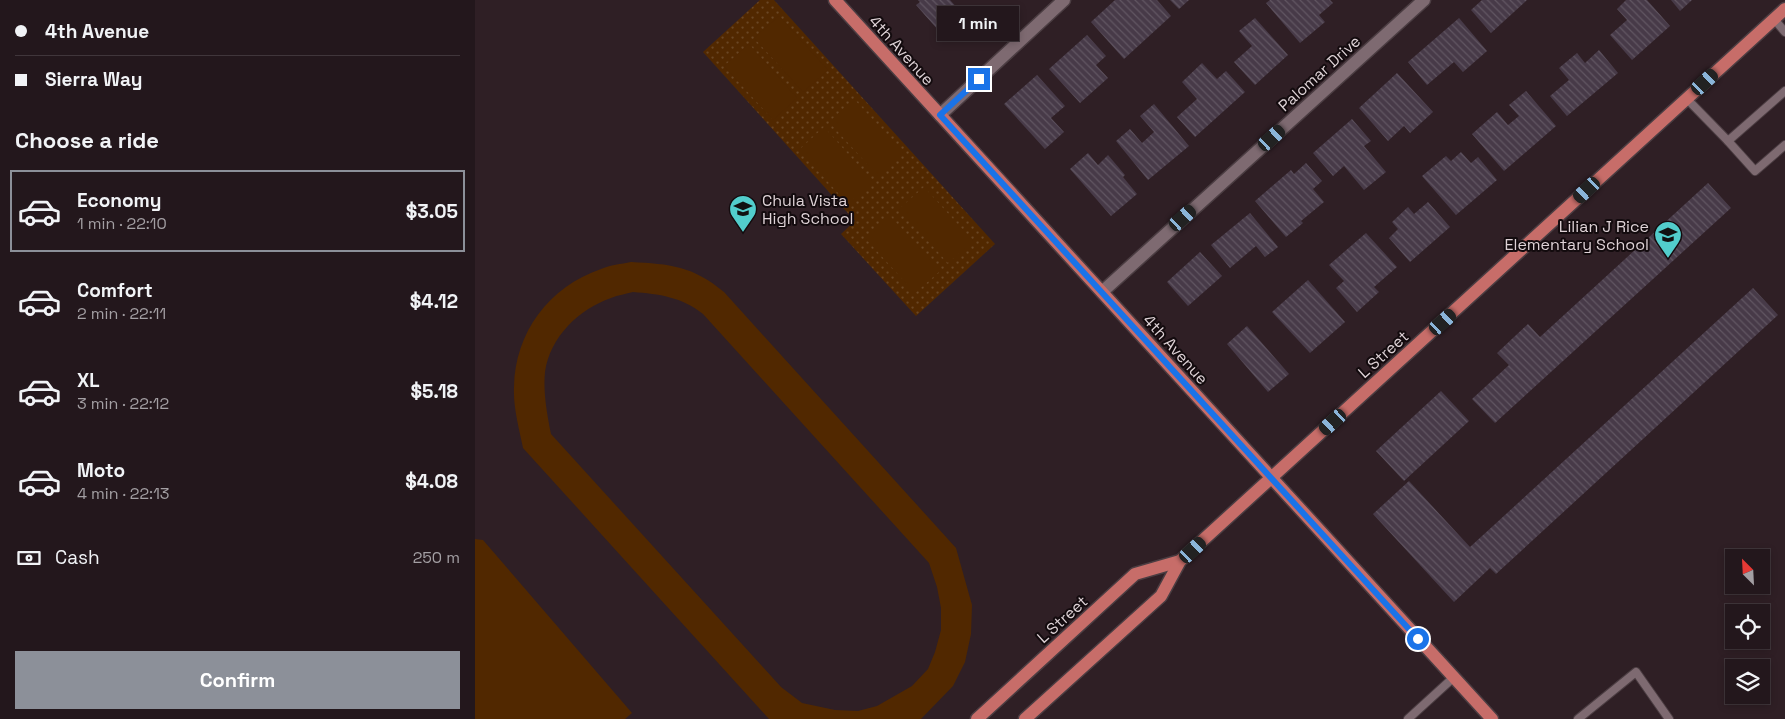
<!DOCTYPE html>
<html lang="en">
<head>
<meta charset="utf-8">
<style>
	:root { --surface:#23171c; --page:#2b2025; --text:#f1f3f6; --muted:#a39fa3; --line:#40363b; --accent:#8c9099 }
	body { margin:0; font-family:"Space Grotesk",sans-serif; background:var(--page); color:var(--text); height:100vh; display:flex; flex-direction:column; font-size:19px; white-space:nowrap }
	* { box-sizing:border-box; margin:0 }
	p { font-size:16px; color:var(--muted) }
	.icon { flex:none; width:28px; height:28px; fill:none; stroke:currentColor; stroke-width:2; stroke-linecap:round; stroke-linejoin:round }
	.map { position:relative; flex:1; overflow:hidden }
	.panel { display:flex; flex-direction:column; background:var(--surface); width:475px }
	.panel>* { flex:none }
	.top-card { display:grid; align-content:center; height:110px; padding:0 15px; background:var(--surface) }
	.needle { width:32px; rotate:336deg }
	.tools { position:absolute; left:1250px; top:549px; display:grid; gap:10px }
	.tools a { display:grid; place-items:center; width:45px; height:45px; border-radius:0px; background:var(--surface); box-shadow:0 2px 8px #0003,0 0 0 1px var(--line); font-size:25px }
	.end { position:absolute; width:22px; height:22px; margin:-11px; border:6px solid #1a73e8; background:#fff; box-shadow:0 0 0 2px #fff }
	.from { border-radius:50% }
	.bubble { position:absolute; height:35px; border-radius:0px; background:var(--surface); box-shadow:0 2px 8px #0003,0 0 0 1px var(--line); font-size:16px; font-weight:600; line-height:35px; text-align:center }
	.car { position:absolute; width:15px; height:30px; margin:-15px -8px; border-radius:6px; box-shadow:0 0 4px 1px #0007; background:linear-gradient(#222 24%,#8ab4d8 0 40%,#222 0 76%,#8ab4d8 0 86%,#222 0) }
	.top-card b { display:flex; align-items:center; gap:18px; height:48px; font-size:19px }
	.top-card b+b { border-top:1px solid var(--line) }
	.top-card i { width:12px; height:12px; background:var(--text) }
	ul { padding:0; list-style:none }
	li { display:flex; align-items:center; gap:15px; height:82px; margin:0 10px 8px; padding:0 5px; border:2px solid transparent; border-radius:0px }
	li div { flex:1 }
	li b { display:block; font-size:19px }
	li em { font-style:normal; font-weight:600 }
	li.active { border-color:var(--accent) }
	li>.icon { width:45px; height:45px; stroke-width:1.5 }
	h2 { padding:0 15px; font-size:22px; line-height:60px }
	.pay { display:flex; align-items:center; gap:12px; height:55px; padding:0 15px; font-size:19px }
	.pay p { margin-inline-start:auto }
	.cta { display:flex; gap:10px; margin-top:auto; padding:10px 15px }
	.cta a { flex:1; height:58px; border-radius:0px; background:var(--accent); color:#fff; font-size:20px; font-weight:600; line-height:58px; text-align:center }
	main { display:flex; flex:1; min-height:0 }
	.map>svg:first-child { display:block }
</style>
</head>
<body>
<main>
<section class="panel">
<div class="top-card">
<b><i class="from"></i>4th Avenue</b>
<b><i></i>Sierra Way</b>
</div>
<h2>Choose a ride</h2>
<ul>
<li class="active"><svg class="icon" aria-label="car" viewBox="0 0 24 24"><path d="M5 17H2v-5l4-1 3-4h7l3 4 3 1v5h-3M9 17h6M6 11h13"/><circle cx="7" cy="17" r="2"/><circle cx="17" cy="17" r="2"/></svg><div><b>Economy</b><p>1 min · 22:10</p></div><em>$3.05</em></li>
<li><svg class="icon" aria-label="car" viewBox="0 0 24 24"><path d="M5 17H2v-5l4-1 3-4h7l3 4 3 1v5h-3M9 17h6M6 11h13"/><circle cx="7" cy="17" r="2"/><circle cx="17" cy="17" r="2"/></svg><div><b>Comfort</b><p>2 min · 22:11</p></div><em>$4.12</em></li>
<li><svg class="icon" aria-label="car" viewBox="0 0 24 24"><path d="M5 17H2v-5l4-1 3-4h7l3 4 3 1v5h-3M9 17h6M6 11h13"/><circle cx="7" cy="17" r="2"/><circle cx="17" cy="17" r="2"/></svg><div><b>XL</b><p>3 min · 22:12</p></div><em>$5.18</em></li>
<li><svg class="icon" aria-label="car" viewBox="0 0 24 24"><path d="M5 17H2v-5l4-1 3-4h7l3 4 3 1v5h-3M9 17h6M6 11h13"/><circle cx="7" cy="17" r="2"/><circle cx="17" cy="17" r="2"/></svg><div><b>Moto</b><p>4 min · 22:13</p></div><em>$4.08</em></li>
</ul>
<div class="pay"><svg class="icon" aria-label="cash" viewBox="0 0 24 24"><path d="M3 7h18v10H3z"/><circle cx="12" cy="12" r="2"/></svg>Cash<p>250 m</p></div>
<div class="cta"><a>Confirm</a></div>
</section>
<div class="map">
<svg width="1310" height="719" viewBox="0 0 1310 719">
	<defs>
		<pattern id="park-dots" width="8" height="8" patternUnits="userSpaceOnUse" patternTransform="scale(1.25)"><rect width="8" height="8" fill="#512800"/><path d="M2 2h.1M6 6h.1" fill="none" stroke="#6a4624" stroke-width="1.8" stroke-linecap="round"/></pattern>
		<pattern id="building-back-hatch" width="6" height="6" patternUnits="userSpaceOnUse" patternTransform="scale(1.25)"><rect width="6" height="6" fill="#473a48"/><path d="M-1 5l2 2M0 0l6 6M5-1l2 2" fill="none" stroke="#615662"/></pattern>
	</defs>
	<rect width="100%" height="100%" fill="#2f1f25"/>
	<polygon fill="url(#park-dots)" points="285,0 299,0 520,244 441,316 366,234 380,221 228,52"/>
	<g fill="#512800" fill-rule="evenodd">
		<polygon points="304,16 353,70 328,92 279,38"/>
		<polygon points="274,44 322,98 298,120 249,66"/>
		<polygon points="379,99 428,153 403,176 354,122"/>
		<polygon points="349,127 397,181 373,204 324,150"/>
		<polygon points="449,187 498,241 473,263 424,209"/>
		<polygon points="416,217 465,271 440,293 391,239"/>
		<path d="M156 262C195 264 218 266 249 292L481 548 497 605 496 634 490 662 478 686 446 719H294L48 448C44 428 38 407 39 387 40 332 74 287 126 269 135 265 146 264 156 262ZM158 292C184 294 207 297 228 314L454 563 462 587 466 608V630L460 652 453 669 437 686 402 706 383 711 360 710 327 703 306 687 76 434C72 414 68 392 70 372 75 337 104 309 136 298 143 295 151 294 158 292Z"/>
		<polygon points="0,539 8,540 157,713 150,719 0,719"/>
	</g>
	<g fill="url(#building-back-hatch)">
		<polygon points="443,0 475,0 494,21 472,40 441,5 445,2"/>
		<polygon points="640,0 682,0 696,16 649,59 616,22"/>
		<polygon points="695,0 714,0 704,9"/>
		<polygon points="795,0 855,0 858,3 844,15 850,22 825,43 791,3"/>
		<polygon points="1007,0 1052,0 1016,33 996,10"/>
		<polygon points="1151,0 1172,0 1195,26 1157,60 1135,35 1152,20 1142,9"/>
		<polygon points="1196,0 1217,0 1205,11"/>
		<polygon points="780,18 813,55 780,85 759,62 777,46 764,31"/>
		<polygon points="984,18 1012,51 988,72 979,62 952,85 933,62"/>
		<polygon points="612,35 631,56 621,65 633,78 605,103 574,69"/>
		<polygon points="1124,50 1143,73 1092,116 1075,96 1094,80 1084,68 1102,53 1110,63"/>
		<polygon points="727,63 742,79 751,71 770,92 720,137 702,117 722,99 707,82"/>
		<polygon points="922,73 958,112 935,133 929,126 913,141 884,108"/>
		<polygon points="562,75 590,106 576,118 589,132 570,149 529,104"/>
		<polygon points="1051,91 1081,126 1029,171 997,134 1022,112 1033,125 1044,116 1034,105"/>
		<polygon points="679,104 714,146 673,180 641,141 655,129 667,143 679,132 665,116"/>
		<polygon points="877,119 896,141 889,146 911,172 889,190 869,166 858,176 838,153"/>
		<polygon points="986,152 996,163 1003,157 1022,180 981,215 947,176 971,156 976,161"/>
		<polygon points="613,153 623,165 633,155 650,175 648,177 662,194 636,216 595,169"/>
		<polygon points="831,163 847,181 838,189 849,202 826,221 828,223 811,237 780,201 816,170 819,174"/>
		<polygon points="1233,183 1256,208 1020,423 997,399 1034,365 1022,353 1053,324 1065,337"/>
		<polygon points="953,202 975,227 935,262 914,238 923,229 917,222 933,207 939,214"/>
		<polygon points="775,213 803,247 790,257 781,246 755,268 736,245"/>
		<polygon points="891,233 922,267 899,287 904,292 882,312 861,288 869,281 854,265"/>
		<polygon points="725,252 747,276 713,306 692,282"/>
		<polygon points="833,280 870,322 835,353 797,312"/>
		<polygon points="1278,288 1303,315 1021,574 1015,568 979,602 898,514 934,481 995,547"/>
		<polygon points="772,326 814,374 793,392 752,344"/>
		<polygon points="966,391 994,421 929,481 901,451"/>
	</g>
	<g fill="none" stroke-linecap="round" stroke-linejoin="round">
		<defs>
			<g id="service">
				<polyline points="1299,19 1310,32"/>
				<polyline points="1212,99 1253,141 1310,91"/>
				<polyline points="1253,141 1280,171 1310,145"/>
				<polyline points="933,719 978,678"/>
				<polyline points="1103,719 1161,672 1194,719"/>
			</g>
			<g id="minor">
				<polyline points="465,115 589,0"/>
				<polyline points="627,292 949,0"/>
			</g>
			<g id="primary">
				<polyline points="360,0 1017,719"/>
				<polyline points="502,719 660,574 705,561"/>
				<polyline points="550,719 686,596 705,561 1310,9"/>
			</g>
		</defs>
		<use href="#service" stroke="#4b3d42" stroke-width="10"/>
		<use href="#minor" stroke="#4b3d42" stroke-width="15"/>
		<use href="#primary" stroke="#4b3d42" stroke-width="15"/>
		<use href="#service" stroke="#7e6a71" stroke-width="8"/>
		<use href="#minor" stroke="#7e6a71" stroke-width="12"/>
		<use href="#primary" stroke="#c76d69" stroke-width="12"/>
	</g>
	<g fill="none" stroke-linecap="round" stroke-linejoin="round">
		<polyline stroke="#1a73e8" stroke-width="6" points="504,79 465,115 943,639"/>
	</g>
	<defs>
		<symbol id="school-pin" viewBox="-11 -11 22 30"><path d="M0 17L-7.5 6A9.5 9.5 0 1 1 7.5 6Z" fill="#52cdcc" stroke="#130b0e"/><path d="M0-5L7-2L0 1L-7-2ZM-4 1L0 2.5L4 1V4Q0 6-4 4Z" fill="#111"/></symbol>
	</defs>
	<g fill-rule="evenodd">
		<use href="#school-pin" x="252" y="193" width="32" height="43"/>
		<use href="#school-pin" x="1177" y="219" width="32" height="43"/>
	</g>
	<g text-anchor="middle" stroke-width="4" stroke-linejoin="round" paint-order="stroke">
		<g font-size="16" fill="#ded2d6" stroke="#130b0e">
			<text transform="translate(427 50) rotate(48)" y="6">4th Avenue</text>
			<text transform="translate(844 73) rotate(-42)" y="6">Palomar Drive</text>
			<text transform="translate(701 349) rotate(48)" y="6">4th Avenue</text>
			<text transform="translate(908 354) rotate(-42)" y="6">L Street</text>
			<text transform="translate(587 619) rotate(-42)" y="6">L Street</text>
		</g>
		<g font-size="16" fill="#ded2d6" stroke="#130b0e" text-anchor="start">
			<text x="287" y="206">Chula Vista<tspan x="287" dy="18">High School</tspan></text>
			<text x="1174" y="232" text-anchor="end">Lilian J Rice<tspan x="1174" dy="18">Elementary School</tspan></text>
		</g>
	</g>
</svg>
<div class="tools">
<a><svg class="needle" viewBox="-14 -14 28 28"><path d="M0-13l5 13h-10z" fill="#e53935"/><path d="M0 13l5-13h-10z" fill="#a39fa3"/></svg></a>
<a><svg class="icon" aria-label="locate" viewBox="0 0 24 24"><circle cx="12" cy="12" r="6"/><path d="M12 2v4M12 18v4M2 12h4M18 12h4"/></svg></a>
<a><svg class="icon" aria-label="layers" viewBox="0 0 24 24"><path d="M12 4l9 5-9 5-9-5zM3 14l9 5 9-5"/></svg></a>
</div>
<i class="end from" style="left:943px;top:639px"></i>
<i class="end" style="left:504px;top:79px"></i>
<div class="bubble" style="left:462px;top:6px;width:82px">1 min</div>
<i class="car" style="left:1230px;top:82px;rotate:47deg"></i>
<i class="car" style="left:797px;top:138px;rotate:48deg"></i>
<i class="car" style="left:1112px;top:190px;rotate:227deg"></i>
<i class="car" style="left:708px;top:218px;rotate:48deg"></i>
<i class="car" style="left:968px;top:322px;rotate:48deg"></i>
<i class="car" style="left:858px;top:422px;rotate:228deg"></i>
<i class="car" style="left:718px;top:550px;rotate:47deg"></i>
</div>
</main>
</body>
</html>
